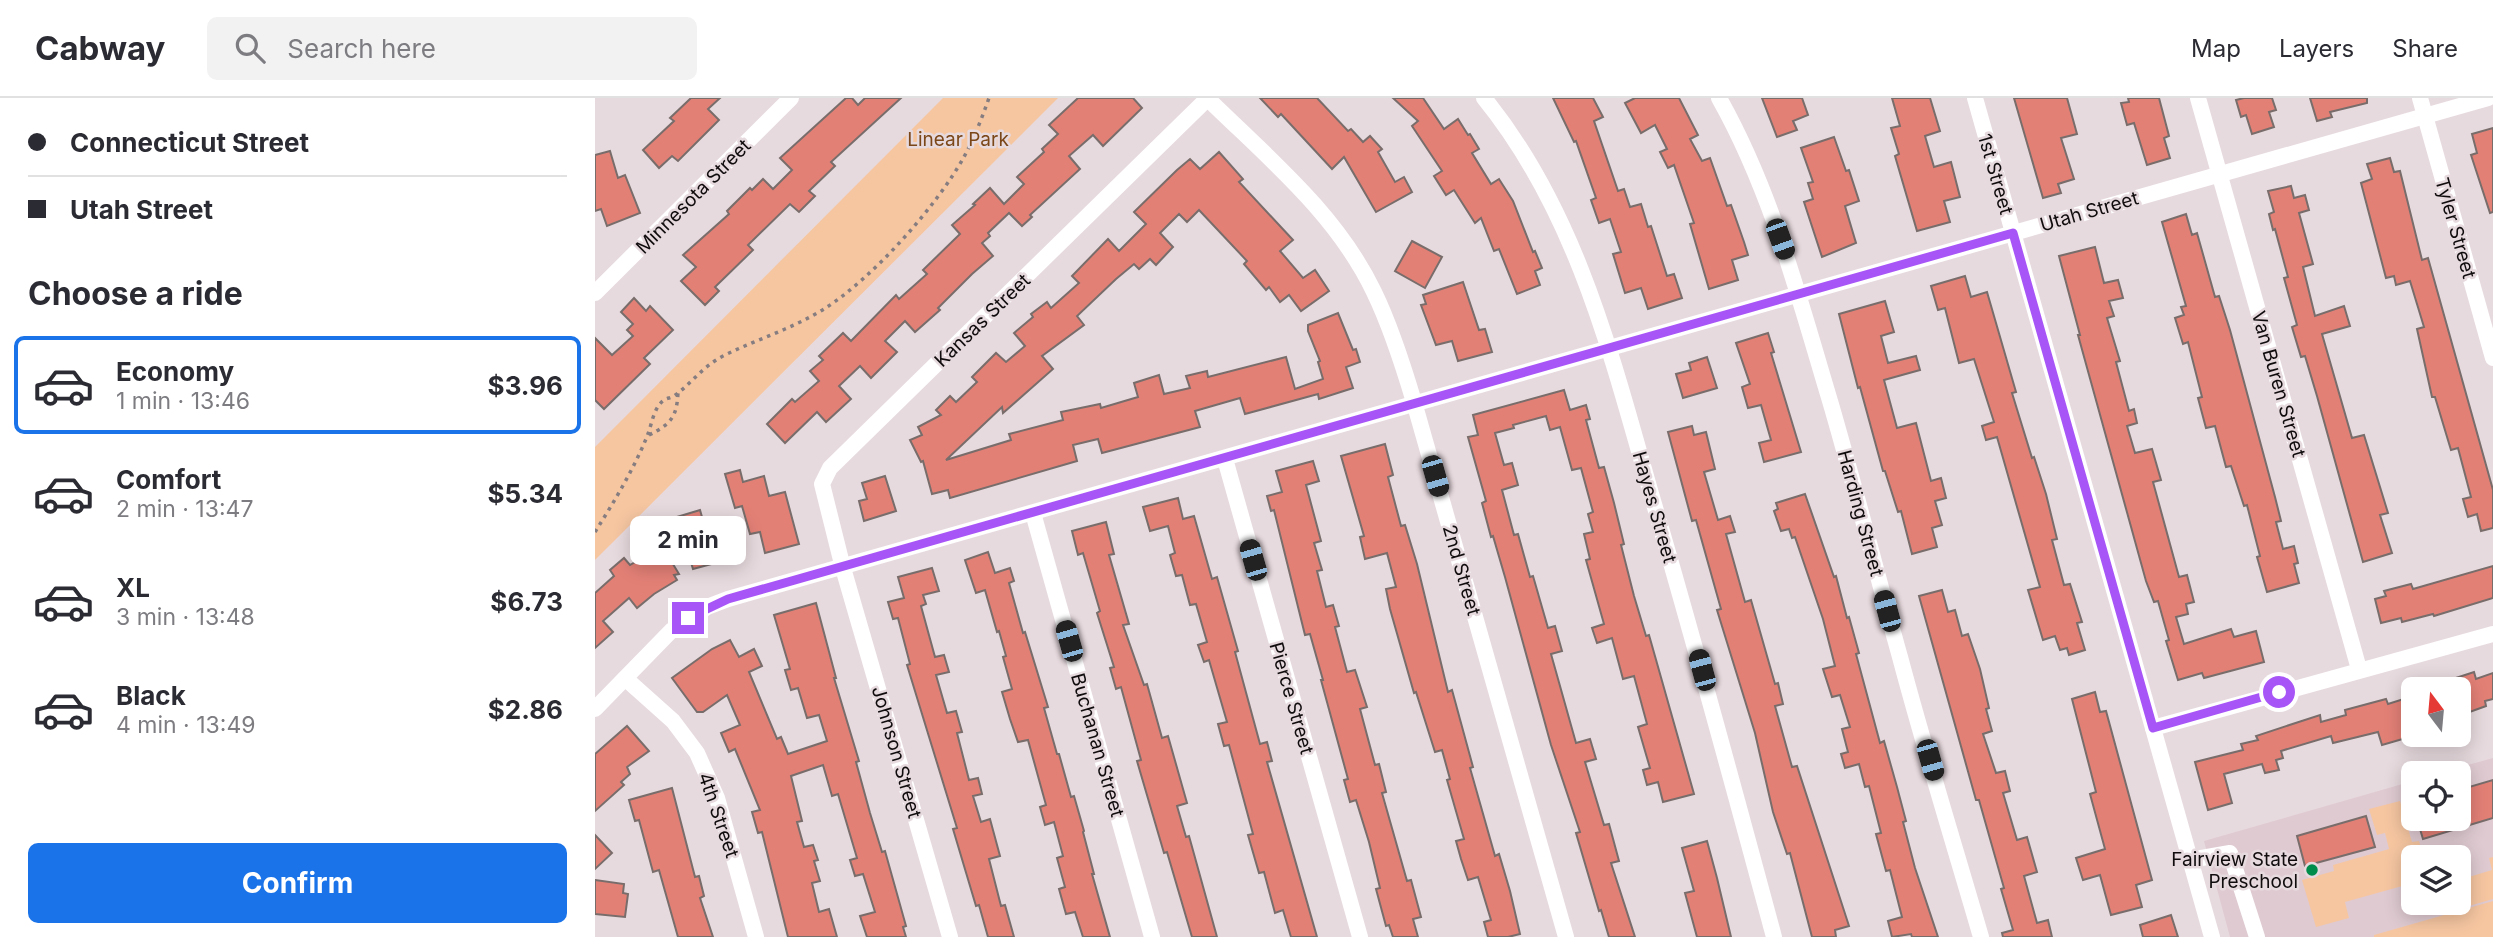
<!DOCTYPE html>
<html lang="en">
<head>
<meta charset="utf-8">
<style>
	:root { --surface:#fff; --page:#f2f2f3; --text:#2b2b33; --muted:#7c7c81; --line:#e1e1e2; --accent:#1a73e8 }
	body { margin:0; font-family:Inter,sans-serif; background:var(--page); color:var(--text); height:100vh; display:flex; flex-direction:column; font-size:26px; white-space:nowrap }
	* { box-sizing:border-box; margin:0 }
	p { font-size:23px; color:var(--muted) }
	.icon { flex:none; width:38px; height:38px; fill:none; stroke:currentColor; stroke-width:2; stroke-linecap:round; stroke-linejoin:round }
	.map { position:relative; flex:1; overflow:hidden }
	.sheet { display:flex; flex-direction:column; background:var(--surface); width:595px }
	.sheet>* { flex:none }
	.top-card { display:grid; align-content:center; height:154px; padding:0 28px; background:var(--surface) }
	.needle { width:46px; rotate:344deg }
	.buttons { position:absolute; left:1806px; top:579px; display:grid; gap:14px }
	.buttons a { display:grid; place-items:center; width:70px; height:70px; border-radius:10px; background:var(--surface); box-shadow:0 4px 18px #0003; font-size:35px }
	.end { position:absolute; width:32px; height:32px; margin:-16px; border:9px solid #a855f7; background:#fff; box-shadow:0 0 0 4px #fff }
	.from { border-radius:50% }
	.bubble { position:absolute; height:49px; border-radius:10px; background:var(--surface); box-shadow:0 4px 18px #0003; font-size:23px; font-weight:700; line-height:49px; text-align:center }
	.car { position:absolute; width:21px; height:42px; margin:-21px -10px; border-radius:9px; box-shadow:0 0 5px 2px #0007; background:linear-gradient(#222 24%,#8ab4d8 0 40%,#222 0 76%,#8ab4d8 0 86%,#222 0) }
	.top-card b { display:flex; align-items:center; gap:24px; height:66px; font-size:26px }
	.top-card b+b { border-top:2px solid var(--line) }
	.top-card i { width:18px; height:18px; background:var(--text) }
	ul { padding:0; list-style:none }
	li { display:flex; align-items:center; gap:21px; height:98px; margin:0 14px 10px; padding:0 14px; border:4px solid transparent; border-radius:10px }
	li div { flex:1 }
	li b { display:block; font-size:26px }
	li em { font-style:normal; font-weight:700 }
	li.selected { border-color:var(--accent) }
	li>.icon { width:63px; height:63px; stroke-width:1.5 }
	h2 { padding:0 28px; font-size:32px; line-height:84px }
	.action { display:flex; gap:14px; margin-top:auto; padding:14px 28px }
	.action a { flex:1; height:80px; border-radius:10px; background:var(--accent); color:#fff; font-size:28px; font-weight:700; line-height:80px; text-align:center }
	header { display:flex; align-items:center; gap:42px; box-sizing:border-box; height:98px; padding:0 35px; background:var(--surface); border-bottom:2px solid var(--line) }
	header strong { font-size:33px }
	nav { display:flex; gap:38px; margin-inline-start:auto; font-size:24px }
	.search { width:490px; height:63px; background:var(--page); display:flex; align-items:center; gap:18px; box-sizing:border-box; padding:0 24px; border-radius:10px; color:var(--muted); font-size:26px }
	main { display:flex; flex:1; min-height:0 }
	.map>svg:first-child { display:block }
</style>
</head>
<body>
<header>
<strong>Cabway</strong>
<div class="search"><svg class="icon" aria-label="search" viewBox="0 0 24 24"><circle cx="10" cy="10" r="6"/><path d="M15 15l6 6"/></svg>Search here</div>
<nav><a>Map</a><a>Layers</a><a>Share</a></nav>
</header>
<main>
<section class="sheet">
<div class="top-card">
<b><i class="from"></i>Connecticut Street</b>
<b><i></i>Utah Street</b>
</div>
<h2>Choose a ride</h2>
<ul>
<li class="selected"><svg class="icon" aria-label="car" viewBox="0 0 24 24"><path d="M5 17H2v-5l4-1 3-4h7l3 4 3 1v5h-3M9 17h6M6 11h13"/><circle cx="7" cy="17" r="2"/><circle cx="17" cy="17" r="2"/></svg><div><b>Economy</b><p>1 min · 13:46</p></div><em>$3.96</em></li>
<li><svg class="icon" aria-label="car" viewBox="0 0 24 24"><path d="M5 17H2v-5l4-1 3-4h7l3 4 3 1v5h-3M9 17h6M6 11h13"/><circle cx="7" cy="17" r="2"/><circle cx="17" cy="17" r="2"/></svg><div><b>Comfort</b><p>2 min · 13:47</p></div><em>$5.34</em></li>
<li><svg class="icon" aria-label="car" viewBox="0 0 24 24"><path d="M5 17H2v-5l4-1 3-4h7l3 4 3 1v5h-3M9 17h6M6 11h13"/><circle cx="7" cy="17" r="2"/><circle cx="17" cy="17" r="2"/></svg><div><b>XL</b><p>3 min · 13:48</p></div><em>$6.73</em></li>
<li><svg class="icon" aria-label="car" viewBox="0 0 24 24"><path d="M5 17H2v-5l4-1 3-4h7l3 4 3 1v5h-3M9 17h6M6 11h13"/><circle cx="7" cy="17" r="2"/><circle cx="17" cy="17" r="2"/></svg><div><b>Black</b><p>4 min · 13:49</p></div><em>$2.86</em></li>
</ul>
<div class="action"><a>Confirm</a></div>
</section>
<div class="map">
<svg width="1898" height="839" viewBox="0 0 1898 839">
	<rect width="100%" height="100%" fill="#e7dade"/>
	<path fill="#dfcad1" fill-rule="evenodd" d="M1898 660V839H1635L1609 743 1818 683V721H1864V676L1844 675ZM1818 760H1864V805H1818Z"/>
	<g fill="#f6c6a1">
		<polygon points="348,0 463,0 0,462 0,349"/>
		<polygon points="1805,703 1817,744 1824,743 1829,759 1818,760 1818,785 1750,804 1754,820 1721,829 1707,782 1739,773 1738,767 1794,751 1790,735 1782,737 1774,711"/>
		<polygon points="1898,759 1898,801 1860,812 1859,805 1864,805 1864,782 1897,772 1894,760"/>
		<polygon points="1898,803 1898,839 1779,839 1779,837"/>
	</g>
	<g fill="#e38076" stroke="#796d6b" stroke-width="2">
		<polygon points="96,0 125,0 113,11 124,22 83,63 77,58 64,70 48,52 79,23 75,20"/>
		<polygon points="251,0 257,0 263,7 270,0 306,0 236,64 240,68 214,93 220,98 204,114 195,106 153,147 158,152 120,189 124,193 110,207 86,183 101,169 88,157 134,116 132,113 155,90 157,92 168,81 178,91 197,72 185,60"/>
		<polygon points="483,0 538,0 547,10 508,48 498,37 474,58 485,71 435,117 437,119 427,128 414,115 393,135 395,138 387,145 398,158 377,176 343,210 345,212 320,234 310,223 290,243 302,254 276,280 265,268 244,288 256,301 231,324 222,314 190,345 172,326 197,301 200,304 224,283 215,273 228,262 224,258 248,235 256,243 301,197 304,201 332,176 328,172 365,136 357,127 380,107 378,106 395,90 409,106 429,86 422,79 449,54 447,51 463,36 454,27"/>
		<polygon points="665,0 722,0 753,33 756,31 768,44 775,38 787,51 783,54 800,84 809,79 817,94 781,114 749,59 737,71 686,16 683,19"/>
		<polygon points="798,0 828,0 849,31 863,21 873,37 875,36 884,51 877,55 896,86 904,81 918,103 938,154 940,153 947,170 940,173 945,187 922,196 904,151 899,153 886,120 880,125 859,92 851,97 839,78 847,73 817,28 823,23"/>
		<polygon points="958,0 998,0 1008,19 999,23 1023,93 1029,91 1035,109 1046,106 1053,129 1056,128 1072,178 1079,176 1087,200 1053,211 1046,190 1030,195 1018,156 1026,154 1015,121 1004,125 996,102 1001,100 981,43 979,44"/>
		<polygon points="1040,0 1084,0 1103,37 1095,41 1107,63 1115,60 1132,108 1136,107 1149,144 1153,157 1137,162 1143,182 1114,191 1095,126 1099,125 1079,67 1073,70 1065,54 1072,51 1060,27 1046,35 1030,5"/>
		<polygon points="1167,0 1207,0 1213,17 1198,23 1202,32 1182,39"/>
		<polygon points="1297,0 1335,0 1345,33 1330,38 1339,69 1356,64 1365,99 1349,103 1355,124 1322,133 1300,58 1304,56 1296,30 1305,28"/>
		<polygon points="1419,0 1472,0 1482,36 1466,40 1479,81 1463,86 1466,95 1448,100"/>
		<polygon points="1533,0 1564,0 1574,38 1569,40 1575,60 1552,67 1539,25 1532,27 1526,5 1534,4"/>
		<polygon points="1649,0 1677,0 1681,12 1674,14 1679,29 1657,36 1651,17 1646,19 1641,2"/>
		<polygon points="1715,0 1772,0 1772,5 1735,14 1737,19 1722,23"/>
		<polygon points="1898,30 1898,114 1895,115 1876,57 1882,55 1877,36"/>
		<polygon points="1239,39 1251,73 1254,72 1264,103 1250,108 1261,145 1227,159 1209,104 1218,101 1213,85 1218,84 1206,50"/>
		<polygon points="15,53 23,80 30,77 45,115 12,128 6,111 0,113 0,57"/>
		<polygon points="624,54 648,81 644,84 698,142 685,153 708,180 720,172 734,193 706,213 694,197 685,204 674,189 671,192 649,166 652,163 604,112 592,124 584,116 565,135 578,149 561,167 555,161 544,171 539,166 521,181 482,218 489,227 447,258 458,271 408,315 407,309 351,362 416,342 414,336 468,322 466,314 505,306 506,310 543,299 539,285 564,277 569,296 595,290 591,278 612,273 613,279 691,259 700,291 728,281 723,264 725,263 713,233 713,227 743,215 758,252 761,251 765,264 751,269 758,290 724,301 723,296 650,316 645,300 600,313 605,329 507,355 503,341 478,347 482,363 355,400 353,392 337,396 328,363 326,364 315,342 327,337 323,329 346,317 341,312 355,298 361,304 382,284 377,279 401,255 411,264 430,248 419,235 438,219 436,216 452,204 456,210 484,185 477,178 513,141 524,153 551,126 539,114 582,72 595,61 605,71"/>
		<polygon points="1795,60 1799,74 1805,73 1827,162 1833,160 1898,392 1898,430 1886,433 1882,416 1873,419 1868,401 1876,399 1863,350 1856,352 1840,299 1837,299 1822,231 1829,229 1815,183 1801,187 1799,178 1791,180 1766,85 1777,81 1772,66"/>
		<polygon points="1696,88 1699,100 1710,97 1714,112 1704,115 1718,166 1708,169 1720,218 1749,208 1755,228 1727,236 1757,340 1769,337 1793,415 1785,417 1797,455 1768,464 1722,298 1710,258 1706,259 1697,229 1702,227 1689,180 1693,179 1680,131 1678,132 1674,116 1679,114 1673,93"/>
		<polygon points="1591,116 1597,137 1602,135 1620,199 1624,198 1635,232 1680,399 1686,423 1681,424 1688,451 1699,448 1703,465 1699,466 1704,485 1672,494 1662,459 1665,458 1652,407 1649,408 1636,368 1631,369 1620,328 1611,330 1603,300 1607,299 1593,244 1588,246 1580,220 1589,217 1586,209 1591,208 1567,124"/>
		<polygon points="817,143 847,159 830,190 800,173"/>
		<polygon points="1500,149 1509,185 1523,182 1528,200 1514,203 1519,218 1512,220 1525,263 1521,264 1534,313 1539,311 1542,325 1532,328 1540,355 1557,351 1566,382 1558,384 1584,479 1592,477 1599,504 1591,506 1593,516 1581,519 1589,546 1636,531 1639,539 1661,533 1669,564 1609,580 1607,575 1583,582 1571,543 1574,542 1563,503 1559,504 1551,483 1483,237 1485,237 1464,158"/>
		<polygon points="1370,178 1376,199 1392,194 1421,294 1417,295 1437,360 1439,359 1451,396 1462,441 1457,442 1469,487 1475,486 1487,524 1482,525 1490,552 1474,557 1472,550 1465,552 1460,538 1448,542 1433,492 1445,489 1402,339 1391,342 1387,328 1399,324 1379,261 1364,265 1350,210 1343,212 1336,188"/>
		<polygon points="868,184 884,232 890,231 897,254 863,263 857,243 841,247 826,207 831,206 828,197"/>
		<polygon points="39,200 51,213 55,208 78,232 49,260 55,266 9,311 0,302 0,240 17,257 38,238 32,232 38,226 26,214"/>
		<polygon points="1290,203 1299,234 1286,238 1293,265 1321,258 1325,272 1289,282 1302,330 1321,325 1336,383 1346,380 1351,400 1340,403 1347,427 1337,430 1342,449 1317,456 1306,413 1303,414 1290,373 1288,373 1265,289 1263,290 1244,216"/>
		<polygon points="1173,235 1179,254 1176,255 1206,354 1169,364 1164,345 1176,342 1166,307 1153,310 1147,289 1155,286 1141,245"/>
		<polygon points="1112,259 1122,290 1088,300 1081,276 1096,272 1094,265"/>
		<polygon points="969,292 975,312 991,307 995,321 991,322 1004,370 1009,369 1019,405 1029,446 1026,447 1039,498 1051,538 1054,537 1099,696 1068,704 1063,684 1052,687 1048,672 1055,670 1043,629 1052,626 1039,578 1028,581 1017,540 1002,545 997,530 1009,526 991,462 995,461 989,436 998,434 993,416 998,414 986,370 977,372 965,329 955,332 951,318 918,327 919,330 900,335 909,367 917,365 923,387 907,392 919,437 923,436 935,479 938,478 953,530 960,528 967,553 956,556 981,645 995,641 1001,661 990,664 1009,727 1014,726 1024,763 1016,765 1040,839 1014,839 1006,812 1004,813 981,735 985,734 956,647 910,479 898,438 896,439 887,405 891,403 873,339 883,337 878,317"/>
		<polygon points="1097,328 1099,337 1111,334 1120,371 1109,374 1123,422 1135,418 1140,434 1131,436 1150,504 1156,502 1180,586 1183,585 1188,606 1180,608 1197,669 1202,668 1254,828 1240,832 1241,839 1217,839 1195,755 1192,756 1178,714 1160,635 1122,512 1126,511 1101,422 1097,423 1073,334"/>
		<polygon points="790,346 798,377 793,379 806,428 810,427 822,466 853,594 857,592 878,669 875,670 900,758 904,756 915,793 925,836 913,839 893,839 889,824 896,822 883,779 873,782 866,761 861,743 869,741 852,682 855,681 847,652 840,654 821,594 819,595 795,511 791,491 801,489 792,455 770,461 765,439 769,438 746,358"/>
		<polygon points="718,363 724,383 711,387 726,443 719,445 727,472 722,473 731,509 738,507 744,528 740,529 752,574 760,572 772,609 765,611 780,667 784,666 791,694 787,695 812,783 816,782 826,819 818,821 823,839 798,839 794,827 791,828 781,791 785,790 774,744 761,702 755,704 749,682 753,681 726,582 728,582 715,536 710,537 679,412 676,413 672,398 687,394 681,373"/>
		<polygon points="145,372 148,384 169,378 174,398 190,394 204,446 170,455 165,434 155,436 147,408 140,410 130,376"/>
		<polygon points="290,378 301,413 269,423 264,403 272,401 267,385"/>
		<polygon points="1210,396 1239,479 1241,478 1252,520 1254,519 1264,555 1261,556 1285,645 1289,643 1302,689 1311,723 1308,724 1320,770 1343,839 1317,839 1316,836 1297,839 1293,823 1307,819 1295,772 1291,773 1281,736 1286,735 1274,688 1270,689 1264,666 1250,670 1246,656 1253,654 1247,631 1255,629 1245,597 1237,599 1228,571 1240,568 1228,521 1200,439 1197,440 1194,431 1186,433 1179,413 1183,411 1181,405"/>
		<polygon points="583,400 588,421 599,418 617,481 622,479 643,553 640,554 665,646 672,644 677,663 672,664 722,839 696,839 688,812 680,815 669,774 664,775 653,737 658,736 634,647 629,648 623,626 632,624 614,562 609,564 603,547 612,544 601,506 595,507 587,477 581,478 575,457 580,455 573,428 555,433 548,409"/>
		<polygon points="105,412 109,426 123,422 128,440 113,445 120,465 98,471 82,419"/>
		<polygon points="511,424 519,456 514,457 534,526 528,527 549,587 552,586 567,640 573,638 592,705 582,708 591,739 594,738 622,839 597,839 572,754 569,755 542,663 546,662 526,589 521,591 515,570 519,569 502,515 505,513 488,455 483,457 477,433"/>
		<polygon points="67,448 84,476 79,477 82,482 59,496 42,510 34,500 8,523 18,534 0,550 0,495 19,478 15,472 29,460 35,467"/>
		<polygon points="393,454 400,475 415,470 419,483 414,485 428,535 430,534 453,609 449,610 462,656 464,656 476,699 479,698 489,733 488,734 499,776 497,776 515,839 488,839 480,814 471,816 464,791 470,789 462,760 468,758 459,724 450,727 445,709 451,707 433,642 423,644 415,621 407,594 417,591 408,559 411,558 404,533 402,534 390,492 381,495 370,462"/>
		<polygon points="1898,468 1898,500 1839,518 1838,516 1807,524 1806,520 1786,525 1780,501 1791,498 1789,493 1816,486 1818,491"/>
		<polygon points="337,470 344,493 328,497 331,506 326,508 340,559 349,557 354,574 341,577 352,615 361,613 367,634 362,635 374,682 383,680 387,696 378,698 386,724 395,721 405,758 394,761 406,808 410,807 419,839 393,839 384,807 381,808 358,731 362,730 312,567 315,566 303,520 298,521 293,504 309,500 303,479"/>
		<polygon points="1347,492 1353,514 1360,512 1367,538 1373,536 1385,571 1394,610 1391,611 1397,633 1388,636 1401,675 1410,673 1415,693 1408,695 1422,742 1432,739 1442,774 1429,778 1442,825 1453,822 1457,839 1408,839 1407,835 1418,832 1406,791 1409,790 1384,702 1381,702 1324,498"/>
		<polygon points="221,505 241,580 239,580 264,663 261,664 275,715 287,754 290,753 311,828 308,829 311,839 272,839 265,818 280,814 268,776 260,778 255,762 262,760 243,696 237,698 228,667 196,678 207,723 202,724 209,749 218,747 223,762 219,763 225,783 217,785 224,814 234,811 242,839 193,839 167,734 163,735 157,714 165,712 140,651 134,654 126,635 145,627 132,597 108,614 102,614 77,580 117,551 135,542 144,559 159,551 167,568 154,574 182,641 186,639 193,656 232,643 224,617 212,620 203,590 196,592 190,572 195,571 179,517"/>
		<polygon points="1879,574 1881,581 1898,575 1898,601 1890,603 1891,608 1872,615 1861,580"/>
		<polygon points="1500,594 1505,614 1511,613 1557,782 1541,787 1547,809 1516,817 1505,777 1488,782 1481,760 1510,751 1495,696 1501,694 1477,601"/>
		<polygon points="1815,599 1818,612 1818,638 1787,647 1783,634 1738,645 1736,638 1686,653 1688,660 1681,662 1684,672 1670,675 1667,666 1629,676 1637,705 1613,712 1600,664 1648,652 1646,646 1663,642 1661,638 1725,617 1726,624 1751,617 1750,612 1791,601 1793,606"/>
		<polygon points="32,628 54,653 32,669 35,676 26,684 29,687 0,713 0,656"/>
		<polygon points="1898,682 1898,720 1828,741 1822,721 1864,721 1864,692"/>
		<polygon points="77,690 100,779 104,778 109,798 105,800 118,839 83,839 64,772 58,774 44,722 40,723 34,702"/>
		<polygon points="1771,718 1780,749 1710,768 1702,738"/>
		<polygon points="0,737 17,755 0,771"/>
		<polygon points="1112,743 1122,780 1136,839 1102,839 1090,795 1099,793 1087,750"/>
		<polygon points="0,782 29,786 28,795 33,796 30,819 0,816"/>
		<polygon points="1576,817 1583,839 1548,839 1545,827"/>
	</g>
	<g fill="none" stroke-linecap="round" stroke-linejoin="round">
		<g stroke="#867d80" stroke-width="3.5" stroke-dasharray="3.5 5" stroke-linecap="butt">
			<path d="M54 337C76 326 82 319 83 294"/>
			<path d="M0 434C19 404 40 369 53 336 57 325 59 309 69 302 72 300 76 300 79 298 96 286 107 269 128 258 162 241 197 231 229 211 278 180 341 109 369 59 379 40 387 20 394 0"/>
		</g>
		<g stroke="#fff" stroke-width="16">
			<path d="M612 0C672 59 742 116 779 194 796 229 808 267 819 304L971 839"/>
			<path d="M889 0C984 117 1018 264 1059 406 1101 550 1140 694 1179 839"/>
			<path d="M1124 0C1177 94 1204 200 1235 303 1260 388 1281 474 1305 559 1330 653 1359 746 1386 839"/>
			<polyline points="1380,0 1617,839"/>
			<polyline points="1603,0 1764,571"/>
			<polyline points="1825,0 1898,260"/>
			<polyline points="0,195 196,0"/>
			<polyline points="630,361 765,839"/>
			<polyline points="438,415 557,839"/>
			<polyline points="31,581 78,623 102,655 122,700 161,839"/>
			<polyline points="0,611 76,533 112,509 133,501 1893,0"/>
			<polyline points="1558,630 1898,536"/>
			<polyline points="1595,762 1635,755 1662,839"/>
			<polyline points="355,839 248,470 227,386 235,370 613,0"/>
		</g>
	</g>
	<g fill="none" stroke-linecap="round" stroke-linejoin="round">
		<polyline stroke="#a855f7" stroke-width="9" points="93,520 133,501 1418,135 1558,630 1684,594"/>
	</g>
	<circle fill="#008d4b" stroke="#e7dade" stroke-width="2.5" cx="1717" cy="772" r="7"/>
	<g text-anchor="middle" stroke-width="5" stroke-linejoin="round" paint-order="stroke">
		<g font-size="19" fill="#7b4719" stroke="#e7dade">
			<text x="363" y="48">Linear Park</text>
		</g>
		<g font-size="19" fill="#100c0d" stroke="#e7dade">
			<text transform="translate(1401 76) rotate(74)" y="7">1st Street</text>
			<text transform="translate(98 98) rotate(-45)" y="7">Minnesota Street</text>
			<text transform="translate(1494 113) rotate(-16)" y="7">Utah Street</text>
			<text transform="translate(1861 130) rotate(74)" y="7">Tyler Street</text>
			<text transform="translate(387 222) rotate(-44)" y="7">Kansas Street</text>
			<text transform="translate(1684 286) rotate(74)" y="7">Van Buren Street</text>
			<text transform="translate(1060 409) rotate(74)" y="7">Hayes Street</text>
			<text transform="translate(1266 415) rotate(75)" y="7">Harding Street</text>
			<text transform="translate(867 472) rotate(74)" y="7">2nd Street</text>
			<text transform="translate(697 600) rotate(74)" y="7">Pierce Street</text>
			<text transform="translate(503 647) rotate(74)" y="7">Buchanan Street</text>
			<text transform="translate(302 654) rotate(74)" y="7">Johnson Street</text>
			<text transform="translate(124 717) rotate(71)" y="7">4th Street</text>
		</g>
		<g font-size="19" fill="#100c0d" stroke="#e7dade" text-anchor="end">
			<text x="1703" y="768">Fairview State<tspan x="1703" dy="22">Preschool</tspan></text>
		</g>
	</g>
</svg>
<div class="buttons">
<a><svg class="needle" viewBox="-14 -14 28 28"><path d="M0-13l5 13h-10z" fill="#e53935"/><path d="M0 13l5-13h-10z" fill="#7c7c81"/></svg></a>
<a><svg class="icon" aria-label="locate" viewBox="0 0 24 24"><circle cx="12" cy="12" r="6"/><path d="M12 2v4M12 18v4M2 12h4M18 12h4"/></svg></a>
<a><svg class="icon" aria-label="layers" viewBox="0 0 24 24"><path d="M12 4l9 5-9 5-9-5zM3 14l9 5 9-5"/></svg></a>
</div>
<i class="end from" style="left:1684px;top:594px"></i>
<i class="end" style="left:93px;top:520px"></i>
<div class="bubble" style="left:35px;top:418px;width:116px">2 min</div>
<i class="car" style="left:1185px;top:141px;rotate:160deg"></i>
<i class="car" style="left:840px;top:378px;rotate:164deg"></i>
<i class="car" style="left:658px;top:462px;rotate:344deg"></i>
<i class="car" style="left:1292px;top:513px;rotate:345deg"></i>
<i class="car" style="left:474px;top:543px;rotate:344deg"></i>
<i class="car" style="left:1107px;top:572px;rotate:345deg"></i>
<i class="car" style="left:1335px;top:662px;rotate:164deg"></i>
</div>
</main>
</body>
</html>
